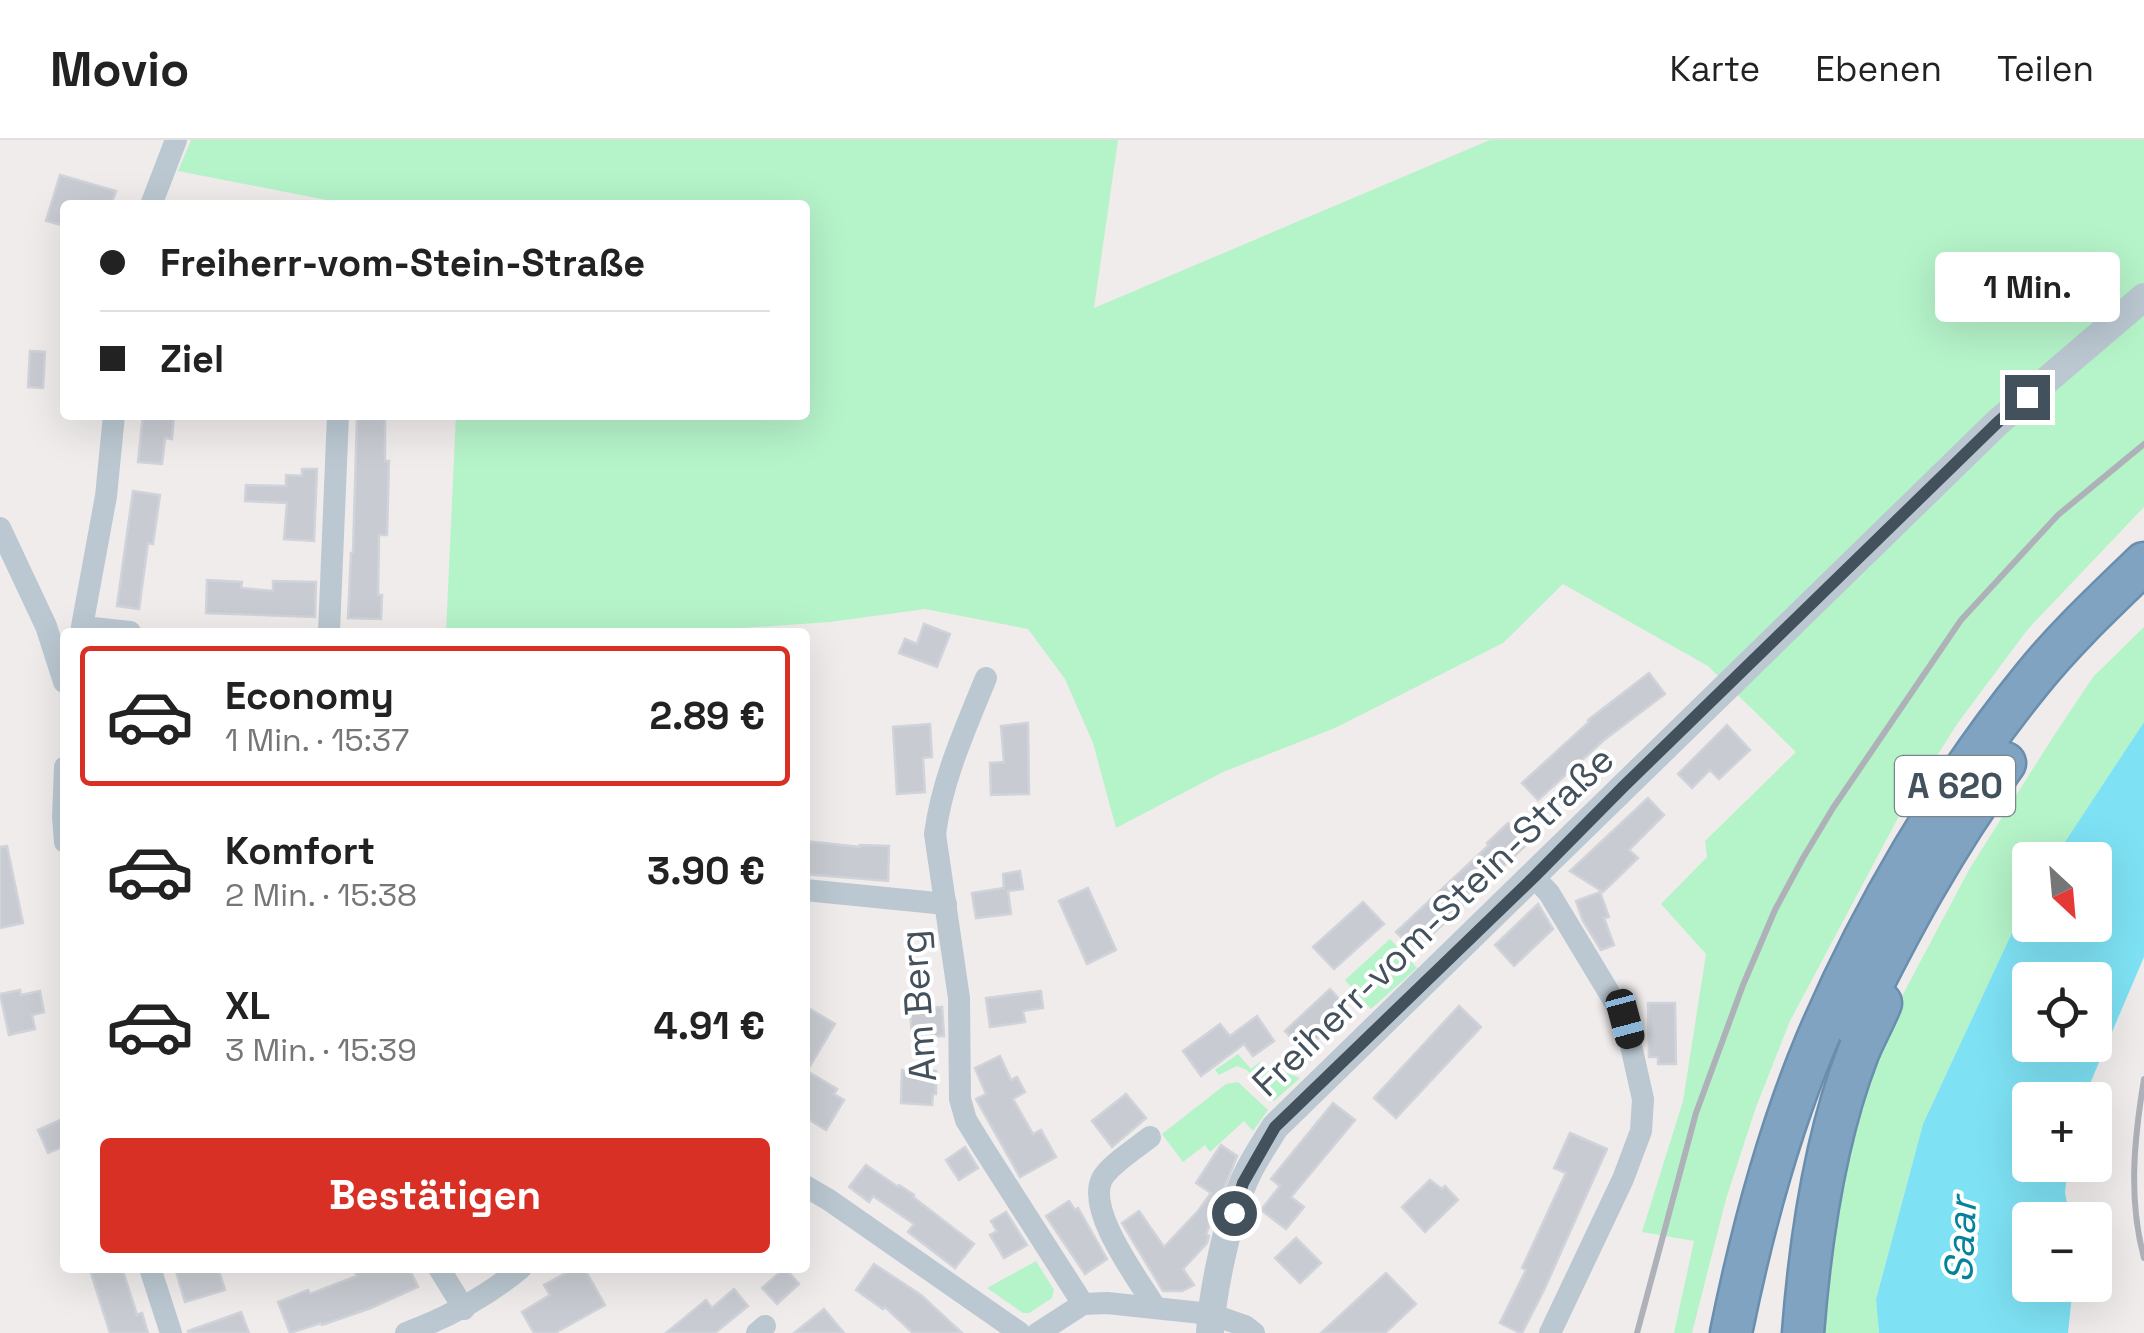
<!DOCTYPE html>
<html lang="de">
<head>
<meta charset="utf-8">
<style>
	:root { --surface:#fff; --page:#f6f6f6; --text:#222; --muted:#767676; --line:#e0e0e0; --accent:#d93025 }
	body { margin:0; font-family:"Space Grotesk",sans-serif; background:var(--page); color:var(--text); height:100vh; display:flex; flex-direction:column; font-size:38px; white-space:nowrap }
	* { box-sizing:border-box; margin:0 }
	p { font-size:32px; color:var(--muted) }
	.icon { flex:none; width:55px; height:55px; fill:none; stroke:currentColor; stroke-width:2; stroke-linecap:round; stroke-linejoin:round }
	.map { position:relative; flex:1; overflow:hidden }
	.panel { position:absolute; left:60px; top:488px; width:750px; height:645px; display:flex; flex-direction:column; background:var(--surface); border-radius:10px; box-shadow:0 10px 40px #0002 }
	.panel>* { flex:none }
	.hud { position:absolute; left:60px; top:60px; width:750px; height:220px; border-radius:10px; box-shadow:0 10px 40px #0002; display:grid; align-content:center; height:220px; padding:0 40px; background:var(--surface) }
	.needle { width:65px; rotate:154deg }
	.tools { position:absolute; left:2012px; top:702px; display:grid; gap:20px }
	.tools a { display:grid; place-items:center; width:100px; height:100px; border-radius:10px; background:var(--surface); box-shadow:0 10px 40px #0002; font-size:50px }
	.end { position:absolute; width:45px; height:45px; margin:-22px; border:12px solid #43515c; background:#fff; box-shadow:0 0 0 5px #fff }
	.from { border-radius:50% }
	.bubble { position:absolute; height:70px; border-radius:10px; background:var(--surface); box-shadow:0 10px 40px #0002; font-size:32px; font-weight:700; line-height:70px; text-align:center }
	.car { position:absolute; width:30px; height:60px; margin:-30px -15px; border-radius:12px; box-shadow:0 0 8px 2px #0007; background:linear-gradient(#222 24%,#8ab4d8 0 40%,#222 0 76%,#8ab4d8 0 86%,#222 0) }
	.hud b { display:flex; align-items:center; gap:35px; height:95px; font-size:38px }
	.hud b+b { border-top:2px solid var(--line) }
	.hud i { width:25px; height:25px; background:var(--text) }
	ul { padding:18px 0 0; list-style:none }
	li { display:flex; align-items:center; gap:30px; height:140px; margin:0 20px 15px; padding:0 20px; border:5px solid transparent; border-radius:10px }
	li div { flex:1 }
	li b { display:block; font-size:38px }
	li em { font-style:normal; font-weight:700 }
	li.current { border-color:var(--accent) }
	li>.icon { width:90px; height:90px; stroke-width:1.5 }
	.primary-button { display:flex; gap:20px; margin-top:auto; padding:20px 40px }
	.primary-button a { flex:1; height:115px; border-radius:10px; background:var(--accent); color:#fff; font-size:40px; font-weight:700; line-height:115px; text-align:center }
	header { display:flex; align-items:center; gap:60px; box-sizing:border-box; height:140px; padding:0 50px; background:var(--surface); border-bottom:2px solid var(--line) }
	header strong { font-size:48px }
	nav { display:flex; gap:55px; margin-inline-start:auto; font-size:35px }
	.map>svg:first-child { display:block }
</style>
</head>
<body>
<header>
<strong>Movio</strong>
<nav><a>Karte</a><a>Ebenen</a><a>Teilen</a></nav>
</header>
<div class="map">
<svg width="2144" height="1193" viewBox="0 0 2144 1193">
	<rect width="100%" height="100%" fill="#f0ecec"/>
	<g fill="#b5f3c9">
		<polygon points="191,0 1118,0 1094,168 1490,0 2144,0 2144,367 2028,489 1957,584 1899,676 1790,881 1756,967 1726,1059 1692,1193 1674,1193 1694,1101 1642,1092 1683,961 1706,814 1661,764 1707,717 1705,701 1796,612 1708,526 1563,444 1503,503 1335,588 1223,632 1116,688 1093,603 1065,539 1028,489 925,469 830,482 684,492 446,492 456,275 805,275 805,65 352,65 178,31"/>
		<polygon points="2144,487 2144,582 2053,720 2030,720 2030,754 1923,984 1876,1158 1879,1193 1822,1193 1837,1038 1884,890 1970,728 2053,597 2093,537"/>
		<polygon points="1390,799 1417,828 1371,869 1345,840"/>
		<polygon points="1238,914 1251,929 1260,922 1267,930 1281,931 1300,938 1274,961 1247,930 1237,926 1219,935 1215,930"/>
		<polygon points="1238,942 1268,970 1253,991 1244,981 1210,1012 1205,1005 1183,1022 1162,994 1226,944"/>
		<polygon points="1036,1121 1054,1150 1052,1158 1029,1173 1023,1173 987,1148"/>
	</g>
	<path fill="#7ee2f4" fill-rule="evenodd" d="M2144 582V817L2083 960H2030V1025H2068L2065 1052 2070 1080H2030V1145H2073L2068 1193H1879L1876 1159 1923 984 2030 754V785H2095V720H2053ZM2030 840H2095V905H2030Z"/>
	<g fill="#c8ccd2" stroke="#d0d3d9" stroke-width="2.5">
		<polygon points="60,35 116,51 111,65 65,65 61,85 46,81"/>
		<polygon points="30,211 45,212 43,248 28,247"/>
		<polygon points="143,275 174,275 172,299 165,298 162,324 138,322"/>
		<polygon points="357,276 385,276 385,321 389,321 387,395 379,395 378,455 382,455 381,479 348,478 351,413 353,413"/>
		<polygon points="302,329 317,329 314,401 284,399 287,363 245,361 246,345 286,346 286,335 302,336"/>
		<polygon points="133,351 160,355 153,404 148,403 139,469 117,466"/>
		<polygon points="207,440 242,442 241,448 273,451 273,441 316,442 315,477 206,473"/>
		<polygon points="924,484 950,494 937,527 899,513 905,499 917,504"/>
		<polygon points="1649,533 1665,554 1604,600 1538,660 1522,643 1589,582 1588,580"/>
		<polygon points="1028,583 1029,654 991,655 990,623 1004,622 1001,586"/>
		<polygon points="930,584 932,617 923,618 925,652 897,654 893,587"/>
		<polygon points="1727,585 1750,610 1719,639 1710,630 1692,648 1678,634"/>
		<polygon points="1648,658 1664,675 1629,710 1638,718 1603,752 1570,731"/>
		<polygon points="1508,683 1527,704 1422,804 1420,801 1412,808 1396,792 1489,705 1487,703"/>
		<polygon points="805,701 860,707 860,705 889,706 888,741 805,734"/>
		<polygon points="7,706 23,783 0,788 0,707"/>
		<polygon points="1020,731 1023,749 1008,751 1011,774 976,778 972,753 1004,748 1003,734"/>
		<polygon points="1088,748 1116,810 1087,824 1059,761"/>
		<polygon points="1600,752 1609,777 1604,778 1614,805 1601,810 1583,781 1576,761"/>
		<polygon points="1363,762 1384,784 1334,829 1313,807"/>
		<polygon points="1538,764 1553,789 1514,826 1495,805"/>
		<polygon points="1330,849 1349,870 1304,911 1285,891"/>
		<polygon points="20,850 21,855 40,851 44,872 32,875 35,889 9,895 0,854"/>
		<polygon points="1041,851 1043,868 1023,871 1025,882 990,887 986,858"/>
		<polygon points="1648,863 1675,863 1676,924 1658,924 1658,917 1649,917"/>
		<polygon points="805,866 835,884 807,931 837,949 834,954 844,960 826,990 805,977"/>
		<polygon points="1459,866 1481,887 1396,978 1374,958"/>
		<polygon points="942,867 944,896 912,897 910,868"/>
		<polygon points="1257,876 1274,901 1253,916 1244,904 1201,936 1183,911 1220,884 1230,896"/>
		<polygon points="1000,916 1011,940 1017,937 1025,952 1013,959 1033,994 1041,990 1056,1017 1020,1037 976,959 986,954 975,928"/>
		<polygon points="902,930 936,931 936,954 933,954 932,965 901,963"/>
		<polygon points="1126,954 1146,978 1112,1007 1092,981"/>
		<polygon points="1333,963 1355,980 1291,1057 1304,1067 1286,1089 1261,1070 1280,1046 1271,1039"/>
		<polygon points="65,978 65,1006 48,1013 38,990"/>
		<polygon points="1570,993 1607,1009 1544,1150 1522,1193 1520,1193 1500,1183 1526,1130 1522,1128 1566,1033 1554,1028"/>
		<polygon points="1221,1005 1237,1016 1206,1094 1209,1096 1207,1103 1183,1129 1194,1145 1182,1151 1163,1151 1122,1083 1139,1071 1164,1107 1198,1071 1211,1053 1196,1043"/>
		<polygon points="965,1007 978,1028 959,1040 946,1020"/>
		<polygon points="866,1025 898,1047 899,1045 914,1055 913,1057 974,1104 955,1128 908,1092 914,1084 873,1056 869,1062 849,1047"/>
		<polygon points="1430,1040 1442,1049 1445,1046 1458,1060 1425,1092 1402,1067"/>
		<polygon points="1069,1061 1075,1070 1078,1068 1107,1119 1085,1134 1046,1076"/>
		<polygon points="1006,1072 1027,1105 1004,1118 990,1095 997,1091 991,1081"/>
		<polygon points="1296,1098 1321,1123 1300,1143 1275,1118"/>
		<polygon points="874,1124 921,1155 962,1193 913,1193 885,1167 883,1169 856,1150"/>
		<polygon points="108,1128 122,1128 137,1175 142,1173 148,1193 110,1193 91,1133"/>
		<polygon points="175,1128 218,1128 225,1150 185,1162"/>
		<polygon points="353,1128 409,1128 418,1147 371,1168 322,1185 321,1183 290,1193 278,1162 308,1150 310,1154 357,1136"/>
		<polygon points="575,1128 584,1128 605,1165 555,1193 534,1193 522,1172 550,1155 544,1145"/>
		<polygon points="785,1128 799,1144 777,1164 762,1148"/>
		<polygon points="1386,1133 1416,1164 1385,1193 1321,1193"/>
		<polygon points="734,1149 748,1166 715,1193 666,1193 706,1160 712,1168"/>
		<polygon points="824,1169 844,1193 794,1193"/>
		<polygon points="241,1172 249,1193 189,1193 188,1191"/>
	</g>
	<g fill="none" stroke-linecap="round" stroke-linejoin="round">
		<defs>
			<g id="motorway">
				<path d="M1853 884C1897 794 1945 704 2005 623"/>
				<path d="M1731 1193C1751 1094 1777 995 1816 902 1870 774 1946 645 2033 538 2066 497 2106 460 2144 423"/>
				<path d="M1803 1193C1810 1102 1825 998 1858 913 1865 896 1874 880 1881 863"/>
			</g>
		</defs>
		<use href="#motorway" stroke="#6a8ead" stroke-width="45"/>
		<g stroke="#bbc8d1" stroke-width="22">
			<polyline points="151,65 176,0"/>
			<polyline points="0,388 46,486 64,542"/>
			<polyline points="83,487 130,492"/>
			<polyline points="81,492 106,356 114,275"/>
			<polyline points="329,492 338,275"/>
			<path d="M986 538C965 589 942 640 935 694L959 858 960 959 966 980 982 1006 1083 1164"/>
			<polyline points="65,627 63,677 65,702"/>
			<polyline points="1534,737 1549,753 1625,879 1643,959 1641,991 1623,1039 1550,1193"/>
			<polyline points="805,750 946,764"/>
			<path d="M1150 997C1138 1007 1109 1025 1102 1039 1086 1071 1138 1139 1155 1167"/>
			<polyline points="805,1046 829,1060 1020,1193"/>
			<polyline points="150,1128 171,1193"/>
			<polyline points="439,1128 464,1169"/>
			<path d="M406 1193C449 1177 486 1157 521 1128"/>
			<polyline points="757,1193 765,1186"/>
			<polyline points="1038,1193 1083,1164 1107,1163 1211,1174 1245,1186 1254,1193"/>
		</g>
		<path stroke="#bbc8d1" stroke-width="28" d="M1210 1193C1212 1152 1228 1079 1244 1041 1252 1022 1264 1005 1275 987L1998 282 2144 157"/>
		<use href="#motorway" stroke="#7fa3c1" stroke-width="40"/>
		<g stroke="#aeb2b8" stroke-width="6">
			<path d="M2144 939C2134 1000 2128 1058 2144 1118"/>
			<polyline points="1637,1193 1696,973 1743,845 1775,770 1803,718 1833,668 1961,480 2058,375 2144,304"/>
		</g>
	</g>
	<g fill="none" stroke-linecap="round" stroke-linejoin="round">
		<polyline stroke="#43515c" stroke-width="12" points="1234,1073 1243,1043 1275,987 1534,737 1624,646 1998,282 2027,257"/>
	</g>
	<g text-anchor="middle" stroke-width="8" stroke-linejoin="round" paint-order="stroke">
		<rect fill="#fff" stroke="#7b858d" stroke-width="2.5" x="1895" y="616" width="120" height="60" rx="8"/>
		<g font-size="35" font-weight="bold" fill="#43515c">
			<text x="1955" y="658">A 620</text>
		</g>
		<g font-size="38" fill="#43515c" stroke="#fff">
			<text transform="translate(1433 781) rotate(-44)" y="13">Freiherr-vom-Stein-Straße</text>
			<text transform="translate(918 866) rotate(-94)" y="13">Am Berg</text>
		</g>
		<g font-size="40" font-style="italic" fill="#03829a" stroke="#fff">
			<text transform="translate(1960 1100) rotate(-87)" y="14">Saar</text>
		</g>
	</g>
</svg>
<div class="tools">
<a><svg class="needle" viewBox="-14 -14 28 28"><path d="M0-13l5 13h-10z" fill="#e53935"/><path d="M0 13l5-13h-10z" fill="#767676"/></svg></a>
<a><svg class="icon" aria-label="locate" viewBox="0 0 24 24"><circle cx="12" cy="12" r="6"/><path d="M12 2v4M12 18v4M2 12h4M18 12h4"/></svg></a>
<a>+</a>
<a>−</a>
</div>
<i class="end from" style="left:1234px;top:1073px"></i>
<i class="end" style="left:2027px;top:257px"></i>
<div class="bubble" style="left:1935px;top:112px;width:185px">1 Min.</div>
<i class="car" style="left:1625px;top:879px;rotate:165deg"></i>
<div class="hud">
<b><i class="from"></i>Freiherr-vom-Stein-Straße</b>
<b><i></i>Ziel</b>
</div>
<section class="panel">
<ul>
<li class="current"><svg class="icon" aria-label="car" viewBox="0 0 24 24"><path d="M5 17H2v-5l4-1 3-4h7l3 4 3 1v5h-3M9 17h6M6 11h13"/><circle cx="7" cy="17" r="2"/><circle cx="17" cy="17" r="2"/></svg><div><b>Economy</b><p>1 Min. · 15:37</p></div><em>2.89 €</em></li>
<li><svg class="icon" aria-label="car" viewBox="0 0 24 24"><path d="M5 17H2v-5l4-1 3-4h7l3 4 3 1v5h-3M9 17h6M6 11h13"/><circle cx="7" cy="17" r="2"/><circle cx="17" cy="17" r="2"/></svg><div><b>Komfort</b><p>2 Min. · 15:38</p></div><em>3.90 €</em></li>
<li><svg class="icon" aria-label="car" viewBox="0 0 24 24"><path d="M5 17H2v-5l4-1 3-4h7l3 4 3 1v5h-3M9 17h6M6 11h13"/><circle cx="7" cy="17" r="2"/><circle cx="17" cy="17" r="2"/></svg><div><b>XL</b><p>3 Min. · 15:39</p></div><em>4.91 €</em></li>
</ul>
<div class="primary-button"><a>Bestätigen</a></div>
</section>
</div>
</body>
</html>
